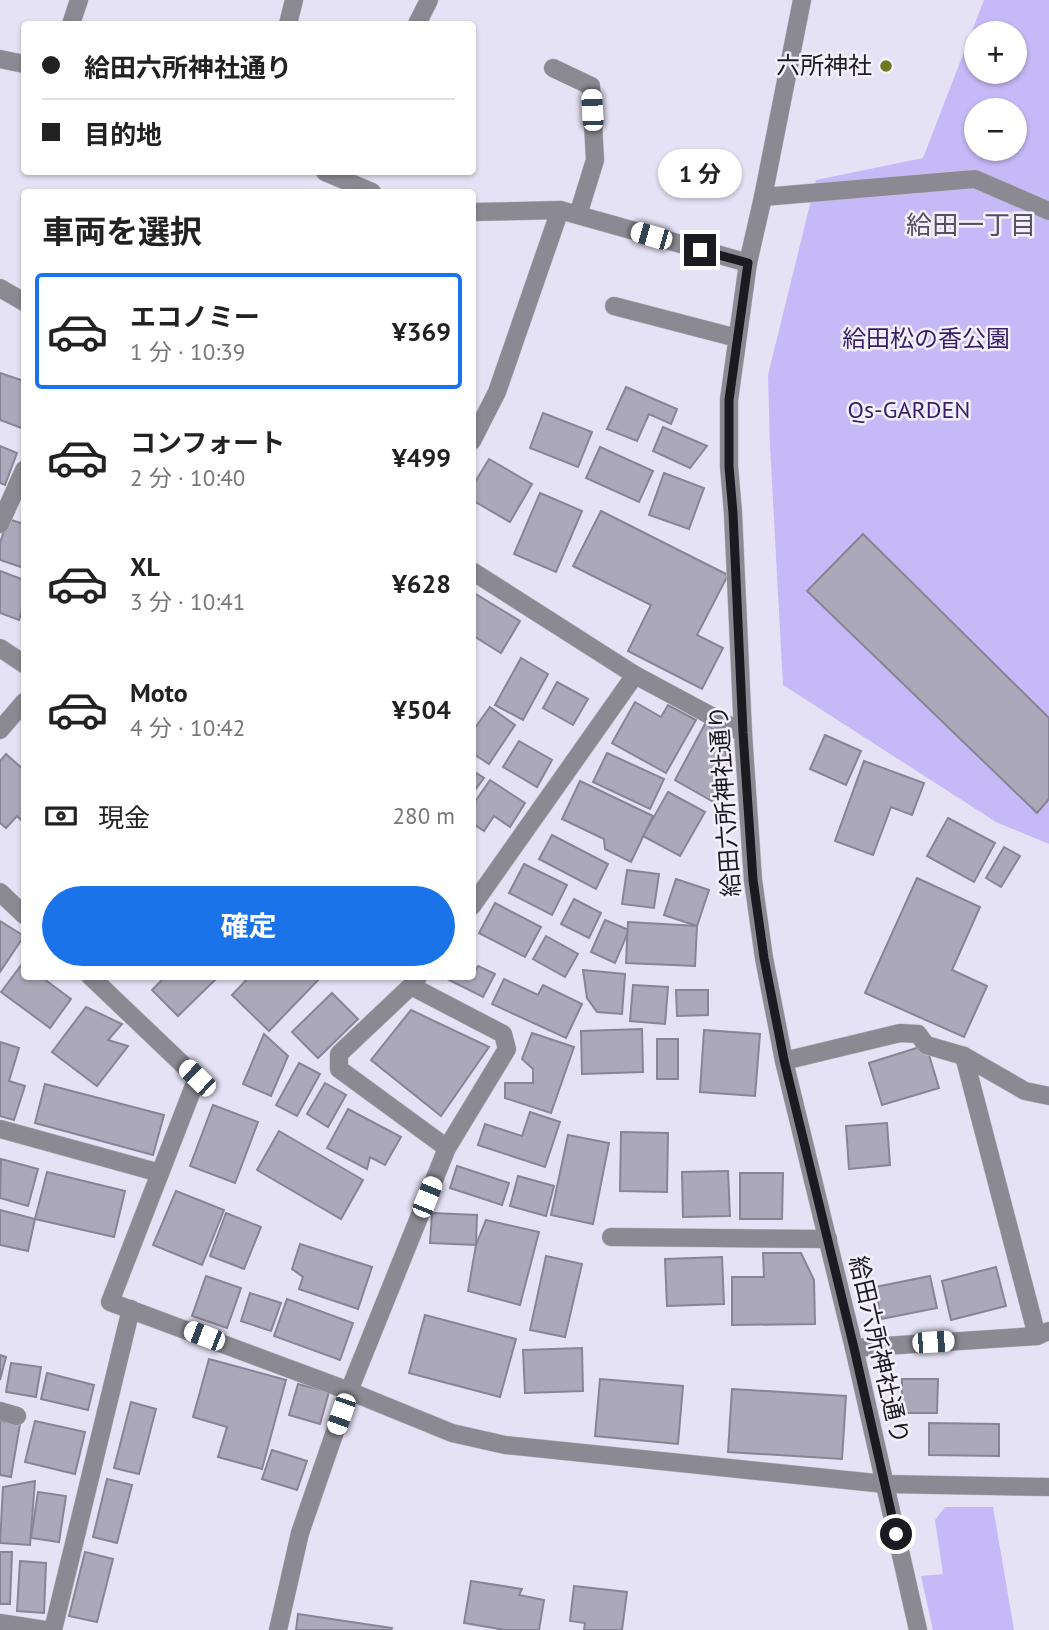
<!DOCTYPE html>
<html lang="ja">
<head>
<meta charset="utf-8">
<style>
	:root { --surface:#fff; --page:#f2f2f2; --text:#222; --muted:#767676; --line:#e0e0e0; --accent:#1a73e8 }
	body { margin:0; font-family:"PT Sans","Noto Sans JP",sans-serif; background:var(--page); color:var(--text); height:100vh; display:flex; flex-direction:column; font-size:26px; white-space:nowrap }
	* { box-sizing:border-box; margin:0 }
	p { font-size:23px; color:var(--muted) }
	.icon { flex:none; width:38px; height:38px; fill:none; stroke:currentColor; stroke-width:2; stroke-linecap:round; stroke-linejoin:round }
	.map { position:relative; flex:1; overflow:hidden }
	.sheet { position:absolute; left:21px; top:189px; width:455px; height:791px; display:flex; flex-direction:column; background:var(--surface); border-radius:7px; box-shadow:0 2px 5px #0004 }
	.sheet>* { flex:none }
	.hud { position:absolute; left:21px; top:21px; width:455px; height:154px; border-radius:7px; box-shadow:0 2px 5px #0004; display:grid; align-content:center; height:154px; padding:0 21px; background:var(--surface) }
	.fabs { position:absolute; left:964px; top:21px; display:grid; gap:14px }
	.fabs a { display:grid; place-items:center; width:63px; height:63px; border-radius:50%; background:var(--surface); box-shadow:0 2px 5px #0004; font-size:35px }
	.end { position:absolute; width:32px; height:32px; margin:-16px; border:9px solid #1b1a20; background:#fff; box-shadow:0 0 0 4px #fff }
	.from { border-radius:50% }
	.bubble { position:absolute; height:49px; border-radius:24px; background:var(--surface); box-shadow:0 2px 5px #0004; font-size:23px; font-weight:700; line-height:49px; text-align:center }
	.car { position:absolute; width:21px; height:42px; margin:-21px -10px; border-radius:9px; box-shadow:0 0 5px 2px #0007; background:linear-gradient(#fff 24%,#345 0 40%,#fff 0 76%,#345 0 86%,#fff 0) }
	.hud b { display:flex; align-items:center; gap:24px; height:66px; font-size:26px }
	.hud b+b { border-top:2px solid var(--line) }
	.hud i { width:18px; height:18px; background:var(--text) }
	ul { padding:0; list-style:none }
	li { display:flex; align-items:center; gap:21px; height:116px; margin:0 14px 10px; padding:0 7px; border:4px solid transparent; border-radius:7px }
	li div { flex:1 }
	li b { display:block; font-size:26px }
	li em { font-style:normal; font-weight:700 }
	li.selected { border-color:var(--accent) }
	li>.icon { width:63px; height:63px; stroke-width:1.5 }
	h2 { padding:0 21px; font-size:32px; line-height:84px }
	.pay { display:flex; align-items:center; gap:18px; height:77px; padding:0 21px; font-size:26px }
	.pay p { margin-inline-start:auto }
	.primary-button { display:flex; gap:14px; margin-top:auto; padding:14px 21px }
	.primary-button a { flex:1; height:80px; border-radius:42px; background:var(--accent); color:#fff; font-size:28px; font-weight:700; line-height:80px; text-align:center }
	.map>svg:first-child { display:block }
</style>
</head>
<body>
<div class="map">
<svg width="1049" height="1630" viewBox="0 0 1049 1630">
	<rect width="100%" height="100%" fill="#e6e2f5"/>
	<g fill="#c6b9f7" fill-rule="evenodd">
		<path d="M984 0H1049V844L996 822 783 685 770 446 768 375 816 180 923 158ZM976 33H1015V72H976ZM976 110H1015V149H976Z"/>
		<polygon points="945,1507 993,1507 1014,1630 933,1630 921,1576 943,1574 935,1520"/>
	</g>
	<g fill="#aba8ba" stroke="#878496" stroke-width="2">
		<polygon points="0,373 24,381 24,429 0,420"/>
		<polygon points="626,387 677,409 671,424 649,414 637,441 607,429"/>
		<polygon points="543,413 592,432 578,467 530,448"/>
		<polygon points="663,427 707,446 690,468 653,451"/>
		<polygon points="0,446 17,453 5,485 0,483"/>
		<polygon points="600,447 653,471 639,502 586,478"/>
		<polygon points="489,459 532,484 510,522 472,500 472,487"/>
		<polygon points="664,473 704,488 689,529 649,515"/>
		<polygon points="540,493 582,511 556,572 514,554"/>
		<polygon points="601,511 728,575 697,635 723,648 702,689 628,651 651,605 573,566"/>
		<polygon points="8,519 24,524 24,568 0,560 0,543"/>
		<polygon points="863,534 1049,718 1049,799 1037,813 807,591"/>
		<polygon points="0,571 24,580 24,604 19,620 0,613"/>
		<polygon points="474,593 520,621 501,653 472,635 472,596"/>
		<polygon points="521,658 548,674 523,720 495,705"/>
		<polygon points="557,682 588,699 573,725 543,708"/>
		<polygon points="635,702 661,717 668,705 696,720 666,773 612,743"/>
		<polygon points="490,707 515,725 489,764 472,753 472,732"/>
		<polygon points="705,724 724,735 728,784 717,804 675,780"/>
		<polygon points="825,735 861,751 846,785 810,769"/>
		<polygon points="519,741 552,760 537,787 503,767"/>
		<polygon points="607,753 664,779 650,809 593,782"/>
		<polygon points="6,754 24,770 24,823 17,816 6,828 0,823 0,761"/>
		<polygon points="864,761 924,783 912,815 891,807 873,855 835,841"/>
		<polygon points="472,770 484,778 472,794"/>
		<polygon points="490,780 525,803 510,827 494,816 484,831 472,823 472,806"/>
		<polygon points="580,781 653,816 631,862 605,849 604,839 562,819"/>
		<polygon points="668,792 705,812 680,856 643,836"/>
		<polygon points="948,818 995,843 974,882 927,856"/>
		<polygon points="552,835 608,864 596,889 539,859"/>
		<polygon points="1004,847 1020,856 1001,887 986,878"/>
		<polygon points="524,864 567,885 552,915 509,893"/>
		<polygon points="627,870 659,874 654,908 622,904"/>
		<polygon points="917,878 980,907 952,970 987,986 964,1037 865,993"/>
		<polygon points="676,879 709,890 697,926 664,915"/>
		<polygon points="574,899 601,913 589,938 561,924"/>
		<polygon points="495,903 541,927 525,957 479,933"/>
		<polygon points="605,920 629,930 615,963 591,952"/>
		<polygon points="0,921 24,936 0,972"/>
		<polygon points="628,922 697,926 695,966 626,963"/>
		<polygon points="546,936 578,954 565,977 533,959"/>
		<polygon points="22,964 24,966 24,976 40,976 71,999 50,1028 1,992"/>
		<polygon points="478,966 495,974 483,997 447,979 448,976 472,976 472,973 474,973"/>
		<polygon points="583,970 625,974 622,1014 597,1012 587,998"/>
		<polygon points="166,976 219,976 178,1016 152,990"/>
		<polygon points="250,976 322,976 269,1031 232,995"/>
		<polygon points="504,979 538,995 543,985 582,1004 566,1038 492,1004"/>
		<polygon points="633,985 668,987 665,1024 630,1021"/>
		<polygon points="676,990 708,990 708,1015 677,1016"/>
		<polygon points="332,993 358,1019 318,1058 292,1032"/>
		<polygon points="86,1007 122,1024 108,1040 128,1046 97,1086 52,1052"/>
		<polygon points="411,1010 489,1047 441,1116 371,1060"/>
		<polygon points="642,1029 643,1072 582,1074 581,1031"/>
		<polygon points="704,1030 760,1034 755,1096 700,1092"/>
		<polygon points="532,1033 574,1047 551,1113 505,1098 505,1083 533,1083 533,1069 522,1059"/>
		<polygon points="264,1034 288,1056 271,1096 243,1084"/>
		<rect x="657" y="1039" width="21" height="40"/>
		<polygon points="0,1042 19,1048 9,1081 25,1086 14,1120 0,1116"/>
		<polygon points="926,1045 939,1088 882,1105 869,1063"/>
		<polygon points="299,1063 320,1074 297,1116 276,1105"/>
		<polygon points="325,1083 346,1095 328,1127 307,1114"/>
		<polygon points="45,1084 164,1115 153,1155 35,1123"/>
		<polygon points="213,1105 258,1122 235,1183 190,1166"/>
		<polygon points="348,1109 401,1137 385,1165 370,1157 367,1169 327,1148"/>
		<polygon points="530,1112 560,1122 545,1167 478,1145 485,1124 522,1136"/>
		<polygon points="887,1123 890,1165 849,1169 846,1126"/>
		<polygon points="279,1131 363,1180 341,1219 257,1170"/>
		<polygon points="621,1132 668,1133 667,1192 620,1191"/>
		<polygon points="568,1135 609,1143 593,1224 551,1215"/>
		<polygon points="1,1159 38,1169 28,1206 0,1198"/>
		<polygon points="457,1166 509,1183 502,1205 450,1188"/>
		<polygon points="728,1171 730,1216 683,1217 682,1172"/>
		<polygon points="47,1172 125,1191 114,1237 35,1219"/>
		<polygon points="740,1173 783,1173 782,1219 740,1219"/>
		<polygon points="518,1176 554,1186 546,1216 510,1206"/>
		<polygon points="176,1191 224,1210 202,1265 153,1245"/>
		<polygon points="0,1210 35,1219 28,1251 0,1245"/>
		<polygon points="226,1213 261,1227 244,1269 210,1256"/>
		<polygon points="432,1213 477,1215 476,1245 430,1243"/>
		<polygon points="486,1220 539,1232 520,1305 468,1291 476,1245"/>
		<polygon points="300,1244 372,1267 358,1309 299,1289 303,1277 292,1269"/>
		<polygon points="763,1253 801,1253 814,1280 815,1324 732,1325 732,1277 764,1277"/>
		<polygon points="546,1256 582,1264 565,1337 530,1330"/>
		<polygon points="722,1257 724,1304 667,1306 665,1259"/>
		<polygon points="996,1267 1006,1306 951,1320 942,1281"/>
		<polygon points="206,1276 241,1288 227,1328 192,1316"/>
		<polygon points="930,1276 937,1308 881,1319 875,1287"/>
		<polygon points="250,1293 281,1303 271,1331 241,1321"/>
		<polygon points="287,1299 353,1323 340,1360 274,1336"/>
		<polygon points="425,1315 516,1339 500,1397 409,1373"/>
		<polygon points="582,1348 583,1391 525,1393 523,1350"/>
		<polygon points="0,1355 6,1357 0,1380"/>
		<polygon points="209,1359 286,1380 262,1469 218,1457 227,1427 193,1417"/>
		<polygon points="11,1363 41,1367 36,1397 6,1392"/>
		<polygon points="47,1373 94,1385 88,1410 41,1399"/>
		<polygon points="600,1379 683,1386 678,1444 595,1436"/>
		<polygon points="902,1379 938,1379 937,1413 902,1413"/>
		<polygon points="298,1384 329,1392 320,1424 289,1415"/>
		<polygon points="732,1389 846,1396 842,1459 728,1452"/>
		<polygon points="131,1402 156,1409 139,1474 114,1468"/>
		<polygon points="0,1421 20,1424 11,1477 0,1475"/>
		<polygon points="35,1421 85,1432 75,1474 25,1462"/>
		<polygon points="929,1423 999,1424 999,1456 929,1455"/>
		<polygon points="272,1450 307,1461 297,1490 262,1479"/>
		<polygon points="107,1479 132,1485 117,1543 93,1537"/>
		<polygon points="35,1481 30,1545 0,1543 3,1487"/>
		<polygon points="38,1492 66,1496 59,1542 31,1538"/>
		<polygon points="0,1552 12,1552 10,1604 0,1604"/>
		<polygon points="85,1552 113,1559 97,1622 69,1616"/>
		<polygon points="20,1561 46,1563 44,1613 17,1611"/>
		<polygon points="471,1581 522,1589 519,1595 544,1600 539,1630 505,1630 464,1623"/>
		<polygon points="574,1586 627,1592 622,1630 584,1630 585,1623 570,1621"/>
		<polygon points="298,1614 392,1628 391,1630 296,1630"/>
	</g>
	<g fill="none" stroke-linecap="round" stroke-linejoin="round">
		<defs>
			<g id="service">
				<polyline points="553,68 591,86 595,160 578,215"/>
				<polyline points="763,197 975,179 1049,211"/>
				<polyline points="614,306 737,338"/>
				<polyline points="472,441 497,392 560,210"/>
				<polyline points="0,524 24,470"/>
				<polyline points="0,648 24,664"/>
				<polyline points="0,1411 17,1416"/>
			</g>
			<g id="minor">
				<polyline points="71,24 79,0"/>
				<polyline points="288,24 294,0"/>
				<polyline points="417,24 429,0"/>
				<polyline points="0,59 24,64"/>
				<polyline points="325,172 372,192"/>
				<polyline points="472,212 560,210 748,263"/>
				<polyline points="0,288 24,302"/>
				<polyline points="472,571 635,675 743,733 753,880 764,958 784,1061 854,1348 918,1630"/>
				<polyline points="0,730 24,702"/>
				<polyline points="0,892 24,915"/>
				<polyline points="472,906 635,675"/>
				<polyline points="90,976 197,1078 110,1302 349,1391 452,1433 505,1445 885,1484 1049,1487"/>
				<polyline points="418,977 411,986 339,1054 339,1069 447,1148"/>
				<polyline points="964,1056 1037,1336"/>
				<polyline points="784,1061 900,1033 918,1034 926,1045 964,1056 1025,1091 1049,1096"/>
				<polyline points="0,1129 160,1173"/>
				<polyline points="611,1237 828,1239"/>
				<polyline points="854,1348 1037,1336 1049,1331"/>
				<polyline points="0,1623 45,1630"/>
				<polyline points="53,1630 131,1309"/>
				<polyline points="278,1630 300,1533 349,1391 447,1148 507,1049 503,1034 411,986"/>
			</g>
			<polyline id="tertiary" points="743,733 733,513 729,466 729,400 748,263 763,197 802,0"/>
		</defs>
		<use href="#service" stroke="#c1becf" stroke-width="19"/>
		<use href="#minor" stroke="#c1becf" stroke-width="19"/>
		<use href="#tertiary" stroke="#c1becf" stroke-width="19"/>
		<use href="#service" stroke="#8b8a92" stroke-width="18"/>
		<use href="#minor" stroke="#8b8a92" stroke-width="18"/>
		<use href="#tertiary" stroke="#8b8a92" stroke-width="18"/>
	</g>
	<g fill="none" stroke-linecap="round" stroke-linejoin="round">
		<polyline stroke="#1b1a20" stroke-width="9" points="700,250 748,263 729,400 729,466 733,513 743,733 753,880 764,958 784,1060 854,1348 896,1534"/>
	</g>
	<circle fill="#6f7720" stroke="#f3f0fc" stroke-width="2.5" cx="886" cy="66" r="7"/>
	<g text-anchor="middle" stroke-width="5" stroke-linejoin="round" paint-order="stroke">
		<g font-size="24" fill="#1b1a20" stroke="#f3f0fc" text-anchor="end">
			<text x="872" y="74">六所神社</text>
		</g>
		<g font-size="24" fill="#381d69" stroke="#f3f0fc">
			<text x="926" y="347">給田松の香公園</text>
			<text x="909" y="418">Qs-GARDEN</text>
		</g>
		<g font-size="24" fill="#1b1a20" stroke="#f3f0fc">
			<text transform="translate(725 801) rotate(-94)" y="8">給田六所神社通り</text>
			<text transform="translate(879 1350) rotate(77)" y="8">給田六所神社通り</text>
		</g>
		<g font-size="26" fill="#535060" stroke="#f3f0fc">
			<text x="971" y="234">給田一丁目</text>
		</g>
	</g>
</svg>
<div class="fabs">
<a>+</a>
<a>−</a>
</div>
<i class="end from" style="left:896px;top:1534px"></i>
<i class="end" style="left:700px;top:250px"></i>
<div class="bubble" style="left:658px;top:149px;width:84px">1 分</div>
<i class="car" style="left:592px;top:110px;rotate:357deg"></i>
<i class="car" style="left:651px;top:236px;rotate:286deg"></i>
<i class="car" style="left:197px;top:1078px;rotate:314deg"></i>
<i class="car" style="left:427px;top:1197px;rotate:22deg"></i>
<i class="car" style="left:204px;top:1336px;rotate:291deg"></i>
<i class="car" style="left:933px;top:1342px;rotate:86deg"></i>
<i class="car" style="left:341px;top:1414px;rotate:199deg"></i>
<div class="hud">
<b><i class="from"></i>給田六所神社通り</b>
<b><i></i>目的地</b>
</div>
<section class="sheet">
<h2>車両を選択</h2>
<ul>
<li class="selected"><svg class="icon" aria-label="car" viewBox="0 0 24 24"><path d="M5 17H2v-5l4-1 3-4h7l3 4 3 1v5h-3M9 17h6M6 11h13"/><circle cx="7" cy="17" r="2"/><circle cx="17" cy="17" r="2"/></svg><div><b>エコノミー</b><p>1 分 · 10:39</p></div><em>¥369</em></li>
<li><svg class="icon" aria-label="car" viewBox="0 0 24 24"><path d="M5 17H2v-5l4-1 3-4h7l3 4 3 1v5h-3M9 17h6M6 11h13"/><circle cx="7" cy="17" r="2"/><circle cx="17" cy="17" r="2"/></svg><div><b>コンフォート</b><p>2 分 · 10:40</p></div><em>¥499</em></li>
<li><svg class="icon" aria-label="car" viewBox="0 0 24 24"><path d="M5 17H2v-5l4-1 3-4h7l3 4 3 1v5h-3M9 17h6M6 11h13"/><circle cx="7" cy="17" r="2"/><circle cx="17" cy="17" r="2"/></svg><div><b>XL</b><p>3 分 · 10:41</p></div><em>¥628</em></li>
<li><svg class="icon" aria-label="car" viewBox="0 0 24 24"><path d="M5 17H2v-5l4-1 3-4h7l3 4 3 1v5h-3M9 17h6M6 11h13"/><circle cx="7" cy="17" r="2"/><circle cx="17" cy="17" r="2"/></svg><div><b>Moto</b><p>4 分 · 10:42</p></div><em>¥504</em></li>
</ul>
<div class="pay"><svg class="icon" aria-label="cash" viewBox="0 0 24 24"><path d="M3 7h18v10H3z"/><circle cx="12" cy="12" r="2"/></svg>現金<p>280 m</p></div>
<div class="primary-button"><a>確定</a></div>
</section>
</div>
</body>
</html>
